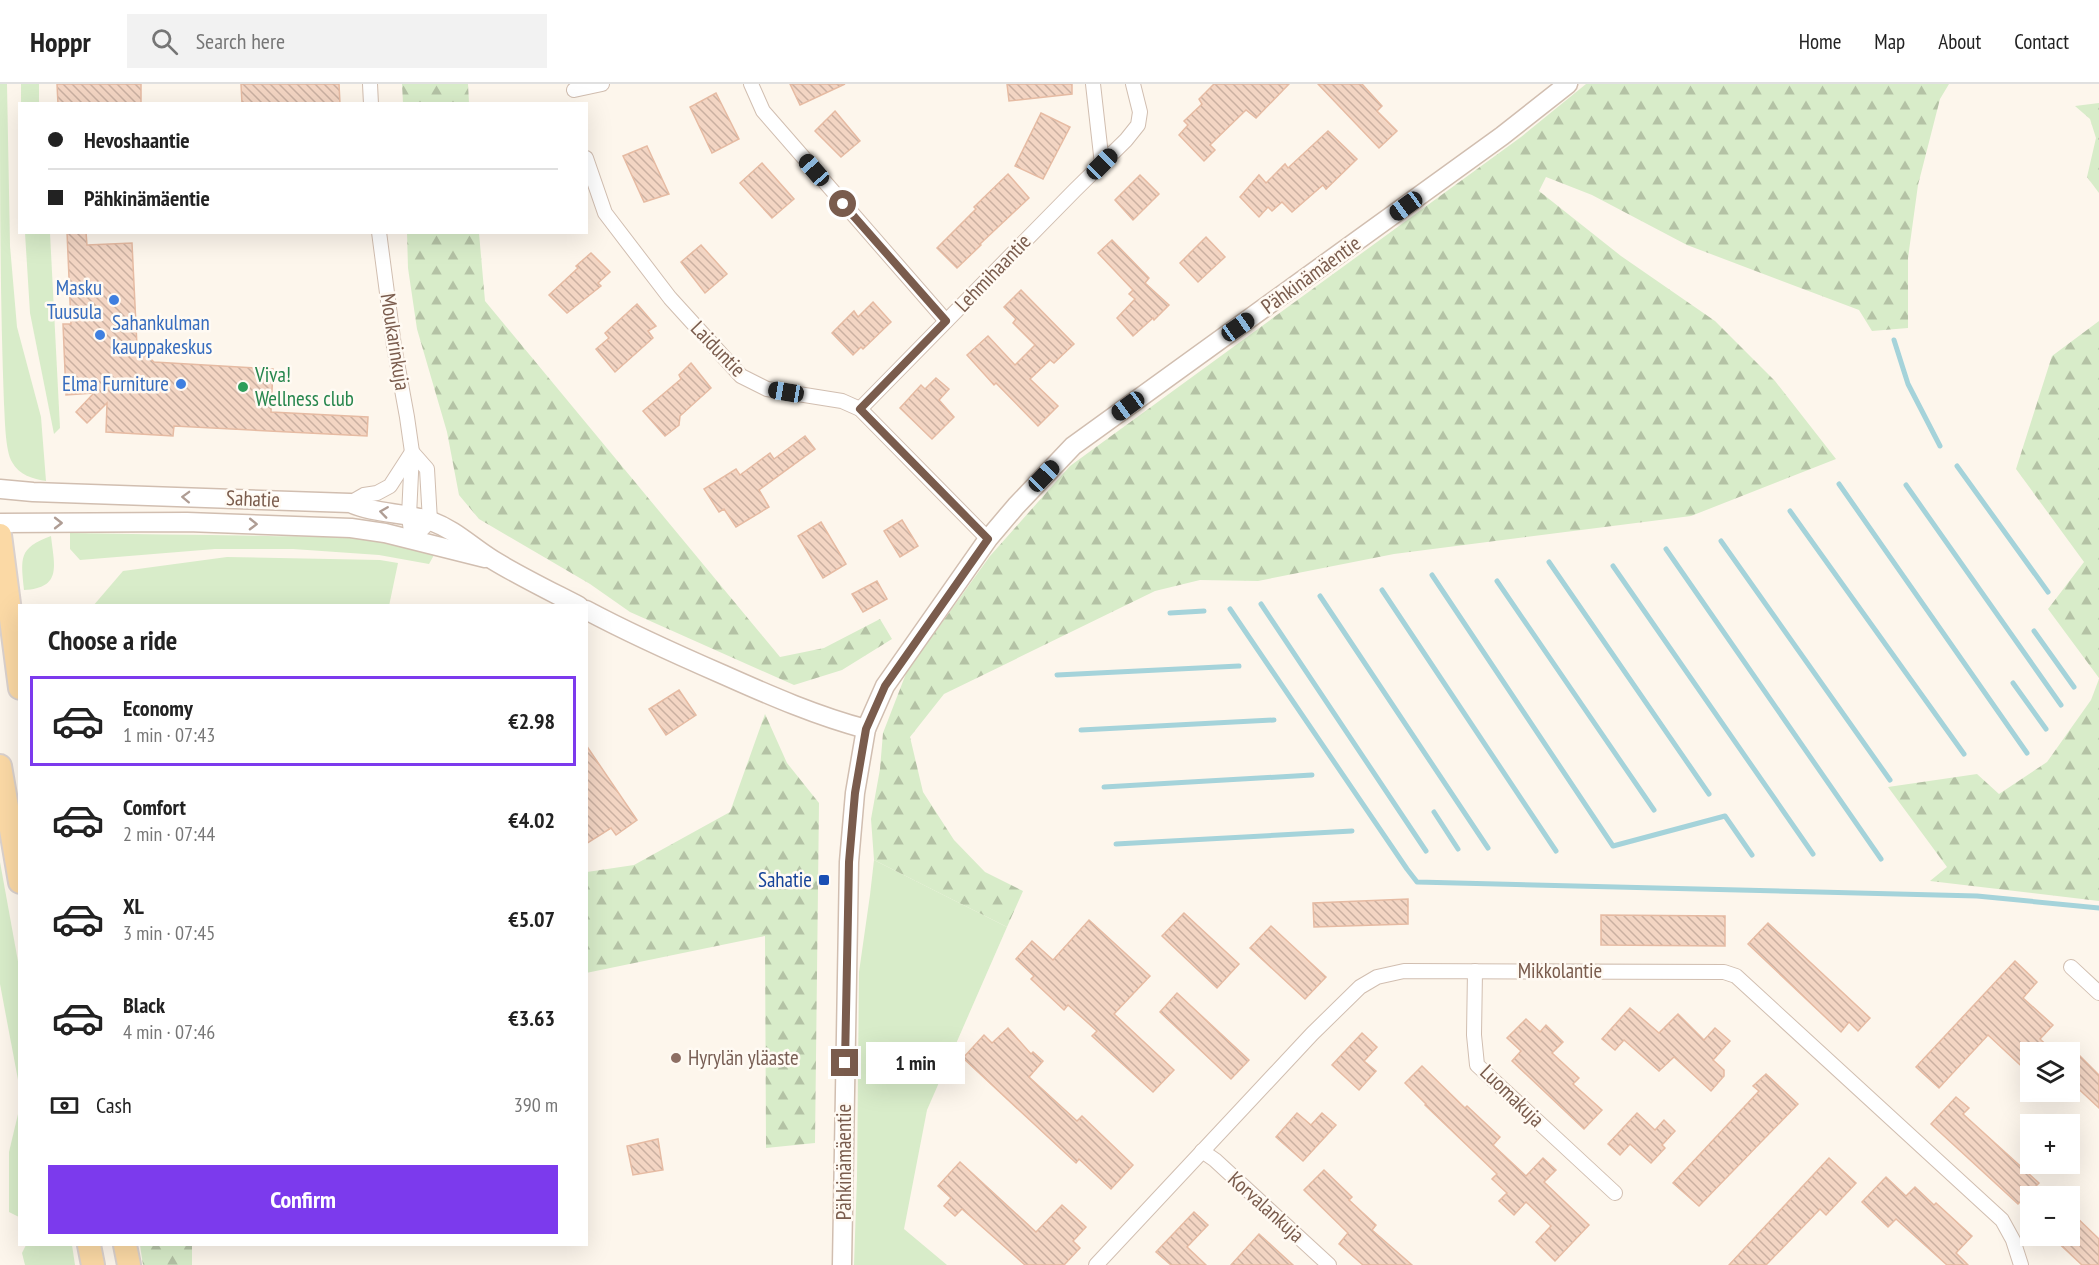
<!DOCTYPE html>
<html lang="en">
<head>
<meta charset="utf-8">
<style>
	:root { --surface:#fff; --page:#f2f2f2; --text:#222; --muted:#767676; --line:#e0e0e0; --accent:#7c3aed }
	body { margin:0; font-family:"PT Sans Narrow",sans-serif; background:var(--page); color:var(--text); height:100vh; display:flex; flex-direction:column; font-size:22px; white-space:nowrap }
	* { box-sizing:border-box; margin:0 }
	p { font-size:20px; color:var(--muted) }
	.icon { flex:none; width:33px; height:33px; fill:none; stroke:currentColor; stroke-width:2; stroke-linecap:round; stroke-linejoin:round }
	.map { position:relative; flex:1; overflow:hidden }
	.side { position:absolute; left:18px; top:520px; width:570px; height:642px; display:flex; flex-direction:column; background:var(--surface); border-radius:0px; box-shadow:0 6px 24px #0002 }
	.side>* { flex:none }
	.top-card { position:absolute; left:18px; top:18px; width:570px; height:132px; border-radius:0px; box-shadow:0 6px 24px #0002; display:grid; align-content:center; height:132px; padding:0 30px; background:var(--surface) }
	.tools { position:absolute; left:2020px; top:958px; display:grid; gap:12px }
	.tools a { display:grid; place-items:center; width:60px; height:60px; border-radius:0px; background:var(--surface); box-shadow:0 6px 24px #0002; font-size:30px }
	.end { position:absolute; width:27px; height:27px; margin:-14px; border:8px solid #7a5c4d; background:#fff; box-shadow:0 0 0 3px #fff }
	.from { border-radius:50% }
	.bubble { position:absolute; height:42px; border-radius:0px; background:var(--surface); box-shadow:0 6px 24px #0002; font-size:20px; font-weight:800; line-height:42px; text-align:center }
	.car { position:absolute; width:18px; height:36px; margin:-18px -9px; border-radius:8px; box-shadow:0 0 4px 2px #0007; background:linear-gradient(#222 24%,#8ab4d8 0 40%,#222 0 76%,#8ab4d8 0 86%,#222 0) }
	.top-card b { display:flex; align-items:center; gap:21px; height:57px; font-size:22px }
	.top-card b+b { border-top:2px solid var(--line) }
	.top-card i { width:15px; height:15px; background:var(--text) }
	ul { padding:0; list-style:none }
	li { display:flex; align-items:center; gap:18px; height:90px; margin:0 12px 9px; padding:0 18px; border:3px solid transparent; border-radius:0px }
	li div { flex:1 }
	li b { display:block; font-size:22px }
	li em { font-style:normal; font-weight:800 }
	li.on { border-color:var(--accent) }
	li>.icon { width:54px; height:54px; stroke-width:1.5 }
	h2 { padding:0 30px; font-size:27px; line-height:72px }
	.pay { display:flex; align-items:center; gap:15px; height:66px; padding:0 30px; font-size:22px }
	.pay p { margin-inline-start:auto }
	.action { display:flex; gap:12px; margin-top:auto; padding:12px 30px }
	.action a { flex:1; height:69px; border-radius:0px; background:var(--accent); color:#fff; font-size:24px; font-weight:800; line-height:69px; text-align:center }
	header { display:flex; align-items:center; gap:36px; box-sizing:border-box; height:84px; padding:0 30px; background:var(--surface); border-bottom:2px solid var(--line) }
	header strong { font-size:28px }
	nav { display:flex; gap:33px; margin-inline-start:auto; font-size:21px }
	.search { width:420px; height:54px; background:var(--page); display:flex; align-items:center; gap:15px; box-sizing:border-box; padding:0 21px; border-radius:0px; color:var(--muted); font-size:22px }
	.map>svg:first-child { display:block }
</style>
</head>
<body>
<header>
<strong>Hoppr</strong>
<div class="search"><svg class="icon" aria-label="search" viewBox="0 0 24 24"><circle cx="10" cy="10" r="6"/><path d="M15 15l6 6"/></svg>Search here</div>
<nav><a>Home</a><a>Map</a><a>About</a><a>Contact</a></nav>
</header>
<div class="map">
<svg width="2099" height="1181" viewBox="0 0 2099 1181">
	<defs>
		<pattern id="forest-firs" width="22" height="20" patternUnits="userSpaceOnUse" patternTransform="scale(1.5)"><rect width="22" height="20" fill="#d8ecc9"/><path d="M5 1l3.5 6h-7zM16 11l3.5 6h-7z" fill="#b4c2a5"/></pattern>
		<pattern id="building-back-hatch" width="6" height="6" patternUnits="userSpaceOnUse" patternTransform="scale(1.5)"><rect width="6" height="6" fill="#f3d5c3"/><path d="M-1 5l2 2M0 0l6 6M5-1l2 2" fill="none" stroke="#cab0a1"/></pattern>
	</defs>
	<rect width="100%" height="100%" fill="#fdf6ec"/>
	<g fill="#d8ecc9">
		<path d="M0 0H7L10 162 17 243 41 333 46 397C33 395 19 391 12 378 5 366 5 334 4 320 0 214 0 106 0 0Z"/>
		<rect x="21" y="0" width="18" height="19"/>
		<polygon points="25,149 50,149 60,344 54,350 30,229"/>
		<path d="M70 449C135 450 201 451 267 452 317 453 390 450 434 471L429 480 379 471 293 465H215L80 476 70 465Z"/>
		<path d="M51 452C54 481 63 504 24 506 21 474 18 464 51 452Z"/>
		<polygon points="227,473 380,476 398,479 389,522 93,522 123,487"/>
		<polygon points="874,776 1007,843 927,1026 904,1145 947,1181 854,1181 857,1093 859,888 870,811"/>
		<polygon points="0,778 19,883 19,1001 0,900"/>
		<polygon points="19,1026 19,1133 9,1128 9,1068"/>
		<polygon points="26,1161 72,1161 75,1181 25,1181 22,1169"/>
	</g>
	<g fill="url(#forest-firs)">
		<polygon points="402,0 468,0 469,19 403,19"/>
		<polygon points="1586,0 1949,0 1940,15 1918,101 1908,174 1908,244 1872,247 1859,226 1687,161 1592,111 1546,93 1539,107 1621,172 1715,237 1775,297 1836,375 1691,432 1394,470 1258,497 1200,496 1155,507 944,610 910,653 923,708 954,756 985,788 1023,807 1007,843 874,776 871,735 880,685 883,649 907,587 990,472 1070,382 1521,53"/>
		<polygon points="2099,19 2099,109 2087,93 2096,54 2090,35 2075,22"/>
		<polygon points="407,149 479,149 485,217 780,573 824,564 880,535 892,555 842,586 794,601 630,528 590,500 479,435 459,411 447,348 417,245 408,184"/>
		<polygon points="2099,237 2099,594 2048,525 2084,478 2016,385 2052,272"/>
		<polygon points="2099,595 2099,817 1930,797 1947,783 1888,703 1977,690 1999,710 2047,678 2091,616"/>
		<polygon points="765,630 787,679 819,719 815,1059 766,1064 765,852 586,889 587,788 634,781 730,728"/>
		<polygon points="140,1161 192,1161 192,1181 143,1181"/>
	</g>
	<g fill="none" stroke-linecap="round" stroke-linejoin="round">
		<g stroke="#a5d3da" stroke-width="5">
			<polyline points="1894,256 1908,300 1940,362"/>
			<polyline points="1957,382 2048,508"/>
			<polyline points="1839,400 2027,669"/>
			<polyline points="1906,401 2061,621"/>
			<polyline points="1790,427 1964,670"/>
			<polyline points="1721,457 1890,696"/>
			<polyline points="1666,465 1881,775"/>
			<polyline points="1549,478 1709,710"/>
			<polyline points="1613,482 1813,770"/>
			<polyline points="1432,491 1613,762 1725,732 1752,771"/>
			<polyline points="1497,497 1654,726"/>
			<polyline points="1382,506 1556,767"/>
			<polyline points="1320,512 1488,764"/>
			<polyline points="1261,520 1426,767"/>
			<polyline points="1230,525 1407,785 1417,798 1977,812 2099,824"/>
			<polyline points="1170,529 1204,527"/>
			<polyline points="2034,547 2074,603"/>
			<polyline points="1057,591 1239,582"/>
			<polyline points="2013,599 2046,645"/>
			<polyline points="1081,646 1274,636"/>
			<polyline points="1104,703 1312,691"/>
			<polyline points="1434,728 1458,765"/>
			<polyline points="1116,760 1352,747"/>
		</g>
	</g>
	<g fill="url(#building-back-hatch)" stroke="#e6bba3" stroke-width="1.5">
		<polygon points="57,0 141,0 141,20 58,20"/>
		<polygon points="241,0 339,0 340,20 242,20"/>
		<polygon points="790,0 845,0 800,21"/>
		<polygon points="1007,0 1072,0 1072,10 1009,17"/>
		<polygon points="1214,0 1289,0 1256,34 1246,26 1210,61 1215,66 1204,77 1179,51 1188,41 1184,37 1202,20 1199,15"/>
		<polygon points="1318,0 1362,0 1382,22 1377,27 1397,47 1379,64"/>
		<polygon points="716,9 739,55 712,69 690,23"/>
		<polygon points="835,27 860,57 841,73 815,47"/>
		<polygon points="1041,29 1070,43 1043,95 1015,82"/>
		<polygon points="1328,47 1357,75 1326,105 1323,101 1292,128 1282,118 1272,127 1268,123 1259,133 1240,113 1259,91 1266,99 1285,80 1288,84"/>
		<polygon points="647,62 669,110 644,118 623,72"/>
		<polygon points="762,79 794,115 772,134 740,99"/>
		<polygon points="1008,90 1029,114 980,160 981,161 957,184 937,164 976,125 974,123"/>
		<polygon points="1140,91 1159,110 1133,136 1115,116"/>
		<polygon points="67,148 86,148 87,161 132,159 137,262 154,278 273,285 271,328 368,333 367,352 174,342 173,352 106,348 107,319 87,339 76,328 94,309 66,311 63,240 71,240"/>
		<polygon points="1206,153 1225,173 1198,198 1180,179"/>
		<polygon points="1112,156 1149,194 1145,199 1169,221 1154,236 1153,234 1133,252 1117,234 1135,215 1129,210 1133,206 1098,169"/>
		<polygon points="701,161 727,190 705,209 681,178"/>
		<polygon points="591,169 610,188 598,199 601,202 567,229 549,211 578,184 576,182"/>
		<polygon points="1021,206 1074,260 1054,279 1050,276 1030,295 1058,322 1038,342 996,299 994,301 967,271 988,252 1015,281 1035,261 1013,239 1016,235 1004,223"/>
		<polygon points="873,218 891,238 863,265 861,263 853,271 832,249 854,227 858,233"/>
		<polygon points="637,220 656,242 648,247 653,254 615,288 596,265 609,254 605,249"/>
		<polygon points="691,279 711,304 680,332 679,341 665,352 643,327 681,295 679,291"/>
		<polygon points="936,294 949,305 939,316 954,333 932,355 900,324 921,301 925,305"/>
		<polygon points="805,352 815,365 759,406 769,423 736,443 724,425 719,428 704,405 736,385 740,391 770,369 774,375"/>
		<polygon points="902,436 918,462 900,473 884,447"/>
		<polygon points="821,438 846,480 823,494 798,452"/>
		<polygon points="877,497 887,515 863,528 852,510"/>
		<polygon points="679,606 696,631 666,651 649,625"/>
		<polygon points="586,661 637,736 616,751 611,744 586,760"/>
		<polygon points="1408,815 1408,840 1314,843 1313,819"/>
		<polygon points="1184,829 1239,880 1217,904 1162,852"/>
		<polygon points="1601,831 1725,832 1725,862 1601,861"/>
		<polygon points="1089,836 1150,892 1114,930 1174,986 1153,1008 1092,952 1097,947 1068,921 1064,926 1031,895 1034,892 1016,875 1032,857 1053,876"/>
		<polygon points="1768,839 1870,934 1858,947 1849,938 1841,948 1748,860"/>
		<polygon points="1271,842 1326,893 1305,915 1250,864"/>
		<polygon points="2015,877 2037,898 2023,914 2053,941 2040,955 2055,969 2031,969 2031,991 1988,951 1939,1004 1916,983"/>
		<polygon points="1177,909 1249,976 1231,995 1160,928"/>
		<polygon points="1630,924 1659,949 1678,930 1704,956 1715,944 1730,957 1713,976 1724,986 1724,992 1711,1007 1674,973 1659,987 1624,956 1615,966 1602,955"/>
		<polygon points="1526,935 1540,948 1546,941 1563,958 1552,969 1579,994 1573,1000 1602,1026 1584,1045 1512,977 1521,967 1507,954"/>
		<polygon points="1008,944 1031,970 1033,968 1043,977 1029,993 1077,1037 1082,1032 1133,1081 1111,1105 1079,1075 1076,1079 963,974 984,951 992,959"/>
		<polygon points="1362,949 1377,963 1364,977 1376,987 1359,1006 1332,981"/>
		<polygon points="2077,969 2099,991 2099,1024 2070,997 2070,976"/>
		<polygon points="1422,982 1465,1024 1467,1022 1500,1053 1493,1061 1526,1092 1543,1074 1556,1086 1544,1098 1589,1141 1555,1177 1536,1158 1551,1142 1526,1118 1514,1131 1499,1117 1507,1109 1492,1095 1497,1090 1425,1021 1426,1020 1405,999"/>
		<polygon points="1766,990 1798,1020 1699,1122 1673,1099 1759,1007 1753,1002"/>
		<polygon points="1956,1013 1969,1024 1963,1030 2039,1099 2018,1120 1931,1040"/>
		<polygon points="1297,1029 1311,1041 1322,1029 1336,1041 1303,1077 1276,1053"/>
		<polygon points="1637,1029 1655,1046 1664,1036 1675,1047 1662,1061 1665,1064 1651,1079 1630,1060 1620,1071 1608,1060"/>
		<polygon points="658,1055 663,1086 633,1091 627,1062"/>
		<polygon points="1829,1074 1856,1099 1826,1131 1820,1125 1766,1181 1729,1181"/>
		<polygon points="960,1078 1036,1148 1062,1121 1086,1143 1073,1157 1080,1164 1064,1181 1025,1181 962,1125 955,1132 944,1122 951,1114 938,1102"/>
		<polygon points="1324,1086 1352,1113 1349,1116 1376,1141 1372,1146 1412,1181 1363,1181 1339,1160 1348,1149 1304,1106"/>
		<polygon points="1886,1093 1906,1112 1915,1103 1934,1121 1936,1119 1972,1152 1956,1169 1968,1181 1947,1181 1896,1135 1888,1143 1862,1118"/>
		<polygon points="2070,1127 2099,1155 2099,1181 2082,1181 2051,1152 2070,1152"/>
		<polygon points="1194,1128 1208,1141 1187,1163 1206,1181 1171,1181 1156,1168"/>
		<polygon points="1259,1150 1293,1181 1231,1181"/>
	</g>
	<g fill="none" stroke-linecap="round" stroke-linejoin="round">
		<defs>
			<g id="minor">
				<polyline points="370,0 371,20"/>
				<polyline points="751,0 763,27 946,237"/>
				<polyline points="1093,0 1102,80"/>
				<polyline points="574,6 602,0"/>
				<polyline points="586,74 605,129 670,214 741,292 767,305 842,317 860,325 988,455"/>
				<polyline points="379,148 394,262 407,333 412,368 409,432 412,456"/>
				<polyline points="860,325 1075,106 1126,56 1138,41 1140,28 1133,0"/>
				<polyline points="412,368 427,385 430,437 412,456"/>
				<polyline points="350,419 364,411 377,409 390,402 412,368"/>
				<polyline points="2071,883 2099,909"/>
				<polyline points="1475,887 1474,951 1477,981 1615,1109"/>
				<polyline points="1202,1067 1215,1076 1329,1181"/>
				<polyline points="1096,1181 1312,950 1360,903 1377,893 1404,887 1724,888 1736,892 2002,1136 2013,1156 2021,1181"/>
			</g>
			<g id="tertiary">
				<path d="M0 405 33 408 350 419C375 430 404 428 431 437 455 446 472 463 493 476 521 493 550 507 579 522"/>
				<polyline points="0,439 187,438 351,444 385,449 485,474"/>
				<path d="M586 526C631 550 678 571 724 591 771 612 817 632 866 645"/>
				<polyline points="842,1181 849,778 855,709 866,645 885,602 988,455 1016,422 1073,362 1502,52 1568,0"/>
			</g>
			<g id="primary">
				<polyline points="0,451 20,604"/>
				<polyline points="0,682 20,798"/>
				<polyline points="89,1161 93,1181"/>
				<polyline points="125,1161 129,1181"/>
			</g>
		</defs>
		<use href="#minor" stroke="#d1beb0" stroke-width="16"/>
		<use href="#tertiary" stroke="#d1beb0" stroke-width="21"/>
		<use href="#primary" stroke="#dad1cd" stroke-width="26"/>
		<use href="#minor" stroke="#fff" stroke-width="14"/>
		<use href="#tertiary" stroke="#fff" stroke-width="18"/>
		<use href="#primary" stroke="#fbd9a5" stroke-width="22"/>
	</g>
	<defs><path id="oneway-chevron" d="M-2-3.5L2.5 0L-2 3.5" fill="none" stroke-width="1.6" stroke-linecap="round" stroke-linejoin="round" transform="scale(1.5)"/></defs>
	<g stroke="#af9d94">
		<use href="#oneway-chevron" transform="translate(186 413) rotate(-178)"/>
		<use href="#oneway-chevron" transform="translate(384 428) rotate(-172)"/>
		<use href="#oneway-chevron" transform="translate(58 439)"/>
		<use href="#oneway-chevron" transform="translate(253 440) rotate(1)"/>
	</g>
	<g fill="none" stroke-linecap="round" stroke-linejoin="round">
		<polyline stroke="#7a5c4d" stroke-width="8" points="843,120 946,237 860,325 988,455 885,602 866,645 855,709 849,778 845,979"/>
	</g>
	<g fill="#3f7fe0" stroke="#fffaf3" stroke-width="2">
		<circle cx="114" cy="216" r="6"/>
		<circle cx="100" cy="251" r="6"/>
		<circle cx="181" cy="300" r="6"/>
	</g>
	<circle fill="#2e9e5b" stroke="#fffaf3" stroke-width="2" cx="243" cy="303" r="6"/>
	<rect fill="#1a4fb4" stroke="#fffaf3" stroke-width="2" x="818" y="790" width="12" height="12" rx="3"/>
	<circle fill="#8d6e63" stroke="#fffaf3" stroke-width="2" cx="676" cy="974" r="6"/>
	<g text-anchor="middle" stroke-width="5" stroke-linejoin="round" paint-order="stroke">
		<g font-size="21" fill="#7a5c4d" stroke="#fffaf3">
			<text transform="translate(993 189) rotate(-46)" y="7">Lehmihaantie</text>
			<text transform="translate(1311 191) rotate(-36)" y="7">Pähkinämäentie</text>
			<text transform="translate(395 258) rotate(81)" y="7">Moukarinkuja</text>
			<text transform="translate(718 265) rotate(46)" y="7">Laiduntie</text>
			<text transform="translate(253 415) rotate(2)" y="7">Sahatie</text>
			<text x="1560" y="894">Mikkolantie</text>
			<text transform="translate(1512 1012) rotate(44)" y="7">Luomakuja</text>
			<text transform="translate(844 1078) rotate(-90)" y="7">Pähkinämäentie</text>
			<text transform="translate(1266 1123) rotate(42)" y="7">Korvalankuja</text>
		</g>
		<g font-size="21" fill="#366cbe" stroke="#fffaf3" text-anchor="end">
			<text x="102" y="211">Masku<tspan x="102" dy="24">Tuusula</tspan></text>
			<text x="112" y="246" text-anchor="start">Sahankulman<tspan x="112" dy="24">kauppakeskus</tspan></text>
			<text x="169" y="307">Elma Furniture</text>
		</g>
		<g font-size="21" fill="#27864d" stroke="#fffaf3" text-anchor="start">
			<text x="255" y="298">Viva!<tspan x="255" dy="24">Wellness club</tspan></text>
		</g>
		<g font-size="21" fill="#164399" stroke="#fffaf3" text-anchor="end">
			<text x="812" y="803">Sahatie</text>
		</g>
		<g font-size="21" fill="#785e54" stroke="#fffaf3" text-anchor="start">
			<text x="688" y="981">Hyrylän yläaste</text>
		</g>
	</g>
</svg>
<div class="tools">
<a><svg class="icon" aria-label="layers" viewBox="0 0 24 24"><path d="M12 4l9 5-9 5-9-5zM3 14l9 5 9-5"/></svg></a>
<a>+</a>
<a>−</a>
</div>
<i class="end from" style="left:843px;top:120px"></i>
<i class="end" style="left:845px;top:979px"></i>
<div class="bubble" style="left:866px;top:958px;width:99px">1 min</div>
<i class="car" style="left:1102px;top:80px;rotate:45deg"></i>
<i class="car" style="left:814px;top:86px;rotate:319deg"></i>
<i class="car" style="left:1406px;top:122px;rotate:234deg"></i>
<i class="car" style="left:1238px;top:243px;rotate:55deg"></i>
<i class="car" style="left:786px;top:308px;rotate:279deg"></i>
<i class="car" style="left:1128px;top:322px;rotate:234deg"></i>
<i class="car" style="left:1044px;top:392px;rotate:44deg"></i>
<div class="top-card">
<b><i class="from"></i>Hevoshaantie</b>
<b><i></i>Pähkinämäentie</b>
</div>
<section class="side">
<h2>Choose a ride</h2>
<ul>
<li class="on"><svg class="icon" aria-label="car" viewBox="0 0 24 24"><path d="M5 17H2v-5l4-1 3-4h7l3 4 3 1v5h-3M9 17h6M6 11h13"/><circle cx="7" cy="17" r="2"/><circle cx="17" cy="17" r="2"/></svg><div><b>Economy</b><p>1 min · 07:43</p></div><em>€2.98</em></li>
<li><svg class="icon" aria-label="car" viewBox="0 0 24 24"><path d="M5 17H2v-5l4-1 3-4h7l3 4 3 1v5h-3M9 17h6M6 11h13"/><circle cx="7" cy="17" r="2"/><circle cx="17" cy="17" r="2"/></svg><div><b>Comfort</b><p>2 min · 07:44</p></div><em>€4.02</em></li>
<li><svg class="icon" aria-label="car" viewBox="0 0 24 24"><path d="M5 17H2v-5l4-1 3-4h7l3 4 3 1v5h-3M9 17h6M6 11h13"/><circle cx="7" cy="17" r="2"/><circle cx="17" cy="17" r="2"/></svg><div><b>XL</b><p>3 min · 07:45</p></div><em>€5.07</em></li>
<li><svg class="icon" aria-label="car" viewBox="0 0 24 24"><path d="M5 17H2v-5l4-1 3-4h7l3 4 3 1v5h-3M9 17h6M6 11h13"/><circle cx="7" cy="17" r="2"/><circle cx="17" cy="17" r="2"/></svg><div><b>Black</b><p>4 min · 07:46</p></div><em>€3.63</em></li>
</ul>
<div class="pay"><svg class="icon" aria-label="cash" viewBox="0 0 24 24"><path d="M3 7h18v10H3z"/><circle cx="12" cy="12" r="2"/></svg>Cash<p>390 m</p></div>
<div class="action"><a>Confirm</a></div>
</section>
</div>
</body>
</html>
